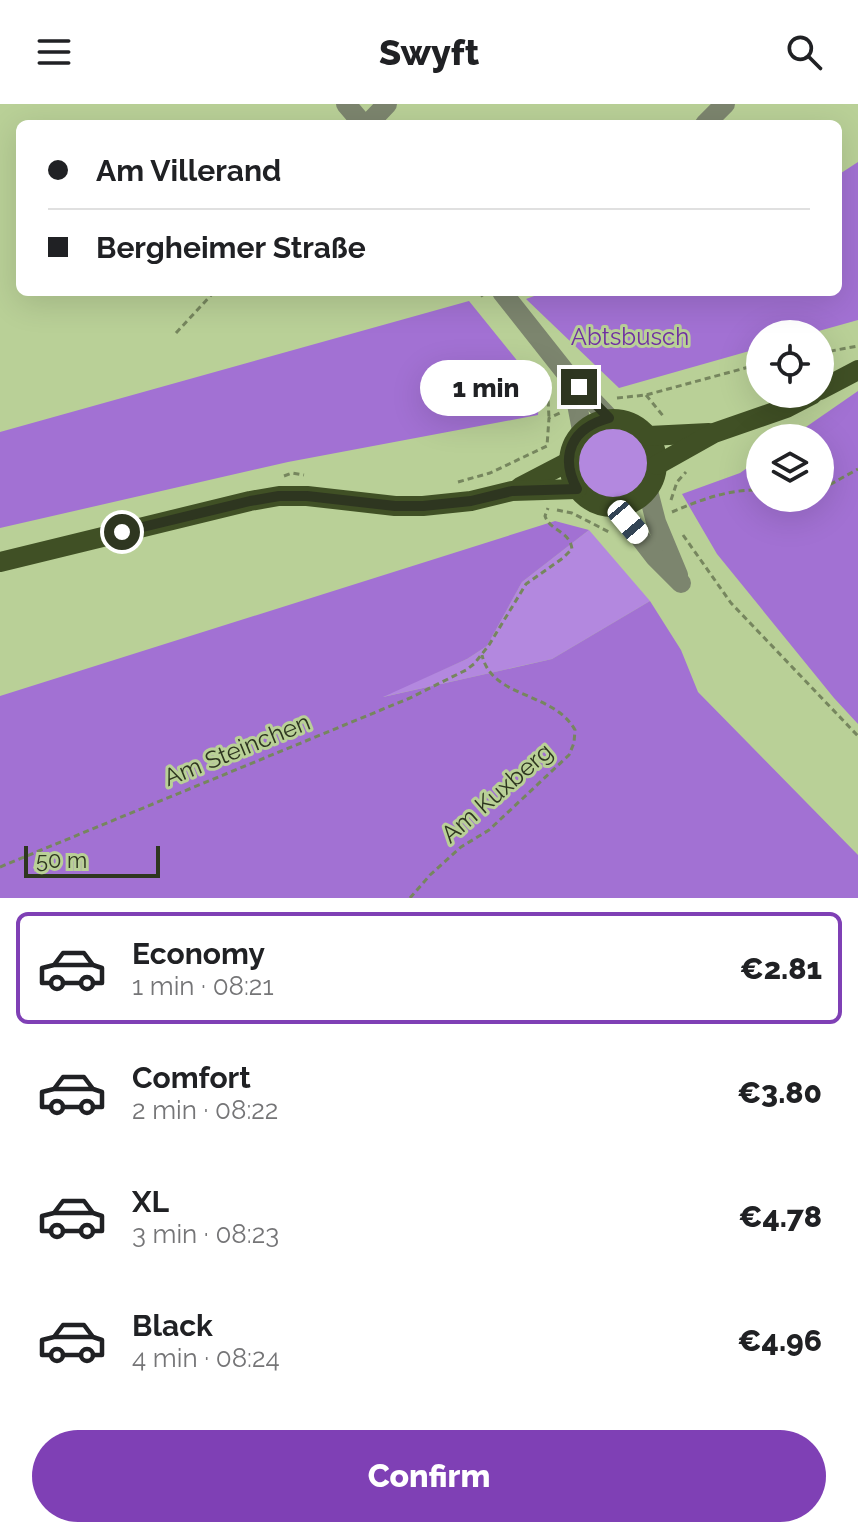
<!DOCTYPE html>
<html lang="en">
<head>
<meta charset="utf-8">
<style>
	:root { --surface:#fff; --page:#f6f6f6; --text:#202124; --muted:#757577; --line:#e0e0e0; --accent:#7f40b5 }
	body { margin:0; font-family:Raleway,sans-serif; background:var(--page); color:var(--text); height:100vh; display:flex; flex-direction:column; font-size:30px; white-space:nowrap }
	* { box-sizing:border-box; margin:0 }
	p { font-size:26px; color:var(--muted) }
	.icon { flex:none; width:44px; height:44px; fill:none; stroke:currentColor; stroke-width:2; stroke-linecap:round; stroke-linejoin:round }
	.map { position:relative; height:794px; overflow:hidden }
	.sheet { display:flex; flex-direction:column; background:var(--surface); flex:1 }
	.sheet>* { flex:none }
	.hud { position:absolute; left:16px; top:16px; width:826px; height:176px; border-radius:12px; box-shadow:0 8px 32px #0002; display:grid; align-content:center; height:176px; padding:0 32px; background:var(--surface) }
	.tools { position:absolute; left:746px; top:216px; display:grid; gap:16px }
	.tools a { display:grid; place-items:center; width:88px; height:88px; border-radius:50%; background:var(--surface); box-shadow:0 8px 32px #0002; font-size:40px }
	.scale { position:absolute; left:24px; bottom:20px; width:136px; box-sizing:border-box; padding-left:8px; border:4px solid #2e3620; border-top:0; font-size:22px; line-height:28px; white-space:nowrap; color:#2e3620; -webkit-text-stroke:6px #b9d097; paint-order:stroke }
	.end { position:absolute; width:36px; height:36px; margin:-18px; border:10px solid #2e3620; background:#fff; box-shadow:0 0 0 4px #fff }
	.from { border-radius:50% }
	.bubble { position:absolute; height:56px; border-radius:28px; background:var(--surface); box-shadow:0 8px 32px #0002; font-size:26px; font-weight:800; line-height:56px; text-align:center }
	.car { position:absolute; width:24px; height:48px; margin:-24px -12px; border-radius:10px; box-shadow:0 0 6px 2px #0007; background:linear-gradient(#fff 24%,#345 0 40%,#fff 0 76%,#345 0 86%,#fff 0) }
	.hud b { display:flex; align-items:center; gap:28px; height:76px; font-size:30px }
	.hud b+b { border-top:2px solid var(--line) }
	.hud i { width:20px; height:20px; background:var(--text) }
	ul { padding:14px 0 0; list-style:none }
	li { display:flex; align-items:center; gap:24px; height:112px; margin:0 16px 12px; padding:0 16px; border:4px solid transparent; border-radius:12px }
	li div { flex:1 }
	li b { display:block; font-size:30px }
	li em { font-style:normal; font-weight:800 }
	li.active { border-color:var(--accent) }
	li>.icon { width:72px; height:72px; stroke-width:1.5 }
	.button { display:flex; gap:16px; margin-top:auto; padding:16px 32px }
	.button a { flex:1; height:92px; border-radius:48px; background:var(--accent); color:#fff; font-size:32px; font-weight:800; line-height:92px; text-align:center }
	header { display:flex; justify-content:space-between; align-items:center; height:104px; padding:0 32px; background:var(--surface); font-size:36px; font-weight:800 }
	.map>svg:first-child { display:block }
</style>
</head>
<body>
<header><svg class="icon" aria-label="menu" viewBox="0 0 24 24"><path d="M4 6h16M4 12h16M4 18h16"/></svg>Swyft<svg class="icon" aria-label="search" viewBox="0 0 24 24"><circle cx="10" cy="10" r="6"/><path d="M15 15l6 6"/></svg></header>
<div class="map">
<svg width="858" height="794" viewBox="0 0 858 794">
	<rect width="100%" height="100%" fill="#b9d097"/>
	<g fill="#b388df">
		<circle cx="613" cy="359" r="35"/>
		<polygon points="589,426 650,497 552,555 378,594 467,555 487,542 522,478"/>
	</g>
	<g fill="#a271d3">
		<polygon points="858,58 858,216 808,230 760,230 760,244 619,284 526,195 545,188 838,188 838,71"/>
		<polygon points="469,197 540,285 538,311 288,358 0,424 0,328"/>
		<polygon points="858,287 858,620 834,594 717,450 682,390 740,369 760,355 760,394 820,394 820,334 790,334"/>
		<polygon points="555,417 589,426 522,478 487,542 467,555 383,593 552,555 650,497 681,546 698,588 858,751 858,794 0,794 0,592"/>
	</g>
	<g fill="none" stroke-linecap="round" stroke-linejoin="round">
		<g stroke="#76865e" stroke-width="3" stroke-dasharray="6 4" stroke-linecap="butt">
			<polyline points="479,188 484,194"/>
			<polyline points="176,229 214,188"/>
			<polyline points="820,249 858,242"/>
			<polyline points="539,268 548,294 549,314"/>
			<polyline points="646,291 664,313"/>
			<polyline points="617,294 646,291 760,260"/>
			<polyline points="284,372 292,369 304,371"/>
			<polyline points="458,378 490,369 547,342 549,314 560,309"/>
			<polyline points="820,382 831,380 858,365"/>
			<polyline points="671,396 677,378 686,368"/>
			<polyline points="557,406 572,409 609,428"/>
			<path d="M672 408C700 396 729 385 760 386"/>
			<polyline points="683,431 731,499 858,632"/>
			<path d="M0 763 410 594 466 566 474 560 489 541 526 480 563 454 572 445C570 427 550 427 545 412L548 404"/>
			<path d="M410 794 430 771 461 743 489 726 569 651 574 639 575 626C553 587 492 595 482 551"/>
		</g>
		<g stroke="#7c856e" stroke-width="20">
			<polyline points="346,0 363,20"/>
			<polyline points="368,20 387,0"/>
			<polyline points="705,20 725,0"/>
			<polyline points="502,188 566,269 609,314"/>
			<polyline points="569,277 577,300 582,326"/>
			<polyline points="648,387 656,418 678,471"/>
			<polyline points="613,403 628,418 655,453 681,479"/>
		</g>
		<g stroke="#405025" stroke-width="20">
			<polyline points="820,286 858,266"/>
			<circle cx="613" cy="359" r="44"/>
			<polyline points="649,332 709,329"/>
			<polyline points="657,361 714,329 786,304 813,290"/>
			<polyline points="520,383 568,358"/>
			<polyline points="0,458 250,397 279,392 307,392 395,402 423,402 471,397 512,387 577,385"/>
		</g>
	</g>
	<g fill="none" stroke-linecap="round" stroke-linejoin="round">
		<path stroke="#2e3620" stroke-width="10" d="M122 428 250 397 279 392H307L395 402H423L471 397 512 387 577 385C559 351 572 324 609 314L579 283"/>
	</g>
	<g text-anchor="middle" stroke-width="6" stroke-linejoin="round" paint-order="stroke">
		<g font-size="24" fill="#6f2ea2" stroke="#b9d097">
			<text x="630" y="241">Abtsbusch</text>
		</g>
		<g font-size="24" fill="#2e3620" stroke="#b9d097">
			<text transform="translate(237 646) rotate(-22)" y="8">Am Steinchen</text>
			<text transform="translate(497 689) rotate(-41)" y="8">Am Kuxberg</text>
		</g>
	</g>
</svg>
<div class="tools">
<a><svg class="icon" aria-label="locate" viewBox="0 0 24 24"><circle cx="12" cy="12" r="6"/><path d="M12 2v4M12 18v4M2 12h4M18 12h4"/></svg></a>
<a><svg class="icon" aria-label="layers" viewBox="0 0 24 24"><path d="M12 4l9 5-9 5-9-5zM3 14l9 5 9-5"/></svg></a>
</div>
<div class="scale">50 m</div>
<i class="end from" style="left:122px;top:428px"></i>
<i class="end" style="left:579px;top:283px"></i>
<div class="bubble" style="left:420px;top:256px;width:132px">1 min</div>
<i class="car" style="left:628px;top:418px;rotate:140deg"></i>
<div class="hud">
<b><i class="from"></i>Am Villerand</b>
<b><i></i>Bergheimer Straße</b>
</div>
</div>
<section class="sheet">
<ul>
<li class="active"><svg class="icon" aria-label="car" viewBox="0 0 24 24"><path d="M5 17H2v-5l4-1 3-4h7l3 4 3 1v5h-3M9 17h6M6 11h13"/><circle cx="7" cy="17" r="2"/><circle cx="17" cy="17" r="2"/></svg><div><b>Economy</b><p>1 min · 08:21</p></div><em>€2.81</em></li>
<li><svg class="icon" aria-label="car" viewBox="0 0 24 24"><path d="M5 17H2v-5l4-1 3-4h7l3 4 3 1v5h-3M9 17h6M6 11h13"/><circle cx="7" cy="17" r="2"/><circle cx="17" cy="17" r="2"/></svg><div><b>Comfort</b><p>2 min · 08:22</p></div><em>€3.80</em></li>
<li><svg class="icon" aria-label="car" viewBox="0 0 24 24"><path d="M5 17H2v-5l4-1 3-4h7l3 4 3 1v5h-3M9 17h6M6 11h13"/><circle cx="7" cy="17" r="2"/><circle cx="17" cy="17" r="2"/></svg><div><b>XL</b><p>3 min · 08:23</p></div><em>€4.78</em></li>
<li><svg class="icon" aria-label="car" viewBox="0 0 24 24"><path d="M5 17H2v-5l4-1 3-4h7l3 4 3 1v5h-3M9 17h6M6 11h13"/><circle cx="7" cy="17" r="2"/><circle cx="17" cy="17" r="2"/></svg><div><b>Black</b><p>4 min · 08:24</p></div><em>€4.96</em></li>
</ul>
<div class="button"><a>Confirm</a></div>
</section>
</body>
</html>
